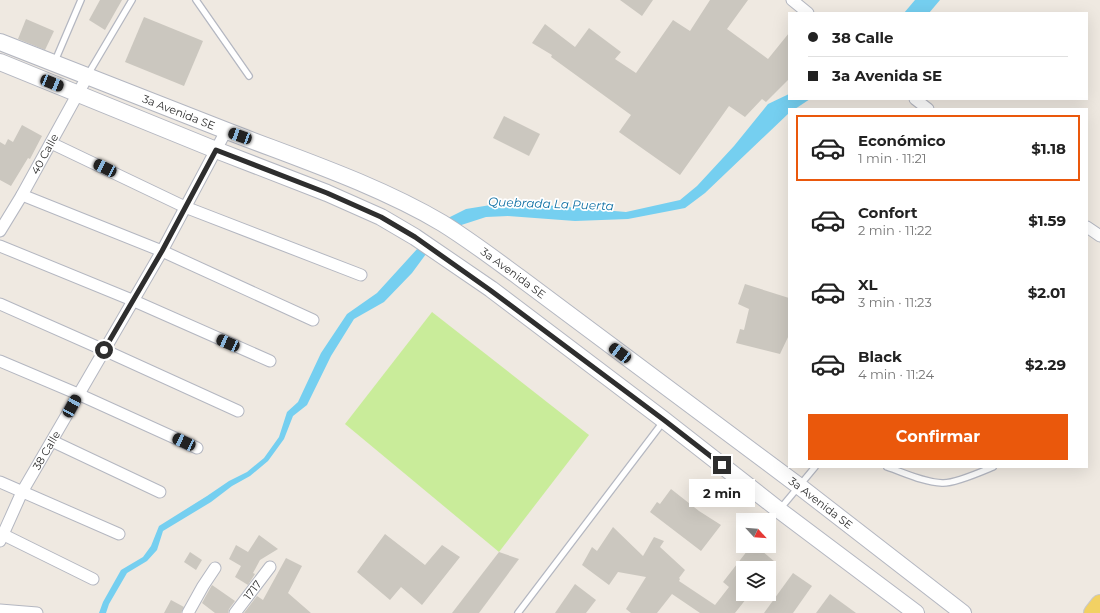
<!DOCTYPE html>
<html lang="es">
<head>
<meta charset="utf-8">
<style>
	:root { --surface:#fff; --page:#f6f6f6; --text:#222; --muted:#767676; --line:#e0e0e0; --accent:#ea580c }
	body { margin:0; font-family:Montserrat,sans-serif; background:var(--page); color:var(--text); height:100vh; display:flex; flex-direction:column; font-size:15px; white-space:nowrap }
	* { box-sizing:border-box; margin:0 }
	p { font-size:13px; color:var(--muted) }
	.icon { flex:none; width:22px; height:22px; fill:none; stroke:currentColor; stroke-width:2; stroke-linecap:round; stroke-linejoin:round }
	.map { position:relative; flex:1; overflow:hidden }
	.sheet { position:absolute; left:788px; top:108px; width:300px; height:360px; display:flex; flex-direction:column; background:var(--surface); border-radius:0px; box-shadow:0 4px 16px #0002 }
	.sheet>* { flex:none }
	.top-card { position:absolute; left:788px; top:12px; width:300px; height:88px; border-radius:0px; box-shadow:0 4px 16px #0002; display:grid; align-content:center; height:88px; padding:0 20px; background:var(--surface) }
	.needle { width:26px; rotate:116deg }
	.fabs { position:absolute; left:736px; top:513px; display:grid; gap:8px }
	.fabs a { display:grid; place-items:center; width:40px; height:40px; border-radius:0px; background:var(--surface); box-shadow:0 4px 16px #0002; font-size:20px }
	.end { position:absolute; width:18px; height:18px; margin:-9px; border:5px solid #2e2e2e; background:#fff; box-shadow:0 0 0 2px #fff }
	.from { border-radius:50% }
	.bubble { position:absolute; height:28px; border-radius:0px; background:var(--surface); box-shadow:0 4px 16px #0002; font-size:13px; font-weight:700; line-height:28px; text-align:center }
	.car { position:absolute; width:12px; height:24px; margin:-12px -6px; border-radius:5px; box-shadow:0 0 3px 1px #0007; background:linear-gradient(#222 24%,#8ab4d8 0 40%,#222 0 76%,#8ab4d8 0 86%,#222 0) }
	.top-card b { display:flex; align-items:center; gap:14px; height:38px; font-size:15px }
	.top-card b+b { border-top:1px solid var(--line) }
	.top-card i { width:10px; height:10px; background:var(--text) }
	ul { padding:7px 0 0; list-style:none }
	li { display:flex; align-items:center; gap:12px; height:66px; margin:0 8px 6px; padding:0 12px; border:2px solid transparent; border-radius:0px }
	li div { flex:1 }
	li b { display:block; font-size:15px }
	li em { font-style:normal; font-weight:700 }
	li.selected { border-color:var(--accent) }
	li>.icon { width:36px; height:36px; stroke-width:1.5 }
	.button { display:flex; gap:8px; margin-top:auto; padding:8px 20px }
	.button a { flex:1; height:46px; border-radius:0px; background:var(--accent); color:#fff; font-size:16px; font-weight:700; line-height:46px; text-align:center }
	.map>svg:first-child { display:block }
</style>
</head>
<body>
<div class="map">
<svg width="1100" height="613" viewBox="0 0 1100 613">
	<rect width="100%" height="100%" fill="#efe9e1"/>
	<polygon fill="#c9ec9a" points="432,312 589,435 499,552 345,424"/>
	<g fill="#75cff0">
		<polygon points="915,0 940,0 929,13 904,13"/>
		<polygon points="789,94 789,99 810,99 795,109 789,109 789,113 705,193 685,208 628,219 575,221 508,216 486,217 449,229 446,219 466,209 509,202 626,212 680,200 697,186 734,146 768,104"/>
		<polygon points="418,248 424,249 426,254 412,273 384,302 354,319 331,356 307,405 293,416 284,439 268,461 250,476 232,486 211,502 163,531 157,550 147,561 127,573 109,604 106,613 99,613 103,602 121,570 143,557 151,546 159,526 207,496 229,481 247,472 264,458 279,437 287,412 298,402 321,353 347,314 377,293"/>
	</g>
	<g fill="#cbc7bf">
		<polygon points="100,0 122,0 105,30 89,20"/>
		<polygon points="620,0 653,0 642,16"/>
		<polygon points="710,0 748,0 727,29 768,59 789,33 789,79 766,102 762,99 745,117 729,106 680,175 619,132 631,115 551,57 552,55 532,43 545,24 575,47 589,28 621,52 615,59 636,73 673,20 690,31"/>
		<polygon points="144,17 203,41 184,86 125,62"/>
		<polygon points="26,19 54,31 45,50 18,39"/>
		<polygon points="504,116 540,134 529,156 493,138"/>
		<polygon points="22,125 42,136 30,159 28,158 11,186 0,180 0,142 5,145 8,139 13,142"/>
		<polygon points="745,284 789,298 789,335 780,354 736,343 740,329 744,330 749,309 738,304"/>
		<polygon points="671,489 699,511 721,525 701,551 650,512 657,502 660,504"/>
		<polygon points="613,527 643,556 654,537 664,541 660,547 685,570 679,578 680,579 679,581 715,605 729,587 723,582 751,546 756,546 775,562 771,568 743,568 743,594 750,594 735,613 700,613 672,594 657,613 631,613 626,609 646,577 618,572 609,585 582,565 592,547 597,551"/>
		<polygon points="385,534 425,565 442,545 460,557 422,605 401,587 390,600 357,572"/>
		<polygon points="259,535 278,549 260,560 253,573 255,574 248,585 235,577 241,566 229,559 236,545 248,552"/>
		<polygon points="190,552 202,560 196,570 184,562"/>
		<polygon points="499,552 519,559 479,613 452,613"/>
		<polygon points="286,558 302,566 288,593 311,613 244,613 257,596 263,600"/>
		<polygon points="793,573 812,586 793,613 764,613"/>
		<polygon points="575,584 596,600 586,613 555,613"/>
		<polygon points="212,585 235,601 229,609 228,613 215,613 202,603"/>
		<polygon points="830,594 856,613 816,613"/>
		<polygon points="171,600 184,607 181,613 164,613"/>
	</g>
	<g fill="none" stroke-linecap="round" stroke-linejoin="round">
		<defs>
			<g id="lane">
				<polyline points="196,0 249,76"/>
				<polyline points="55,61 81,0"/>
				<polyline points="87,76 132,0"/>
				<path d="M887 467C905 473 923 482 942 483 954 484 981 472 993 467"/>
				<polyline points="780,509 815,467"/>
				<polyline points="518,613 663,422"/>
			</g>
			<g id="street">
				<polyline points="792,0 808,13"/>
				<polyline points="915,99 928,109"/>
				<polyline points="51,143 185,207 361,275"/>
				<polyline points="22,195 162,251 313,320"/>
				<polyline points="1087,227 1100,236"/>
				<path id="s1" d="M0 231 22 195 87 77"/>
				<polyline points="0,246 132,300 270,361"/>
				<polyline points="0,304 104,350 238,411"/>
				<polyline points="0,361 78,394 197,448"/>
				<polyline points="52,441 160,492"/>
				<polyline points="0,482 119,534"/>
				<polyline points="4,535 93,579"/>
				<path id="s2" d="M0 541 22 492 162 251 226 131"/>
				<polyline points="0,610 37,613"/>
				<polyline points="188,613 203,586 215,568"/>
				<path id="s3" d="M235 613 270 567"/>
			</g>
			<g id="secondary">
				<path id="s4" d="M0 42C74 71 148 100 222 129 296 158 374 183 442 223 468 239 493 258 519 277L799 486 963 613"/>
				<polyline points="0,62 216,150 327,193 381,217 415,237 491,289 664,420 779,510 916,613"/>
			</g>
			<polyline id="primary" points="1093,613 1100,604"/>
		</defs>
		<use href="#lane" stroke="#b4b7c1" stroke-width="8"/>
		<use href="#street" stroke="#b4b7c1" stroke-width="13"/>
		<use href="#secondary" stroke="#b4b7c1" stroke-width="18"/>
		<use href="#primary" stroke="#c9c9c9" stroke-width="20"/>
		<use href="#lane" stroke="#fff" stroke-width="5.5"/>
		<use href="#street" stroke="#fff" stroke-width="11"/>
		<use href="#secondary" stroke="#fff" stroke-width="16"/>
		<use href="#primary" stroke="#f2d163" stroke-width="18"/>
	</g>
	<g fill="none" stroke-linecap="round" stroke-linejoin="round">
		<polyline stroke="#2e2e2e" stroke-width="5" points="104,350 162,251 216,150 327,193 381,217 415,237 490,290 664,420 722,465"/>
	</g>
	<g text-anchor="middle" stroke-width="3.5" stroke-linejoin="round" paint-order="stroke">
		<g font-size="11" fill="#2e2e2e" stroke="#fff">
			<text dy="4" stroke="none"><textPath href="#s4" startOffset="192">3a Avenida SE</textPath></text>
			<text dy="4" stroke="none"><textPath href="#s1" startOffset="89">40 Calle</textPath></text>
			<text dy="4" stroke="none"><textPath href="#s4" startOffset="565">3a Avenida SE</textPath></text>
			<text dy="4" stroke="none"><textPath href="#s2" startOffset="102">38 Calle</textPath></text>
			<text dy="4" stroke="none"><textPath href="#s4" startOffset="949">3a Avenida SE</textPath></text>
			<text dy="4" stroke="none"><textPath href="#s3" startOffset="29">1717</textPath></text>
		</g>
		<g font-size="12" font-style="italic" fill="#0d6fa3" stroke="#fff">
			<text transform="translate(551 204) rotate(2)" y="4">Quebrada La Puerta</text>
		</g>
	</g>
</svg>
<div class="fabs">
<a><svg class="needle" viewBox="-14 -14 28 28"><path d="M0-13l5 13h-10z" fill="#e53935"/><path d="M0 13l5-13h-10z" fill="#767676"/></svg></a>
<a><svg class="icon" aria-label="layers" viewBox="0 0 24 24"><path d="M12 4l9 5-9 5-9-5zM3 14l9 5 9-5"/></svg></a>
</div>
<i class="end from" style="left:104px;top:350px"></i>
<i class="end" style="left:722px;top:465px"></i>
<div class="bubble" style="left:689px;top:479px;width:66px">2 min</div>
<i class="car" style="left:52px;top:83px;rotate:112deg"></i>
<i class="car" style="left:240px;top:136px;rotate:290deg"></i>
<i class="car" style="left:105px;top:168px;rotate:296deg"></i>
<i class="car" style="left:228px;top:343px;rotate:294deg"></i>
<i class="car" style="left:620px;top:353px;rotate:307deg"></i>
<i class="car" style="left:72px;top:406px;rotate:29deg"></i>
<i class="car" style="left:184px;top:442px;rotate:295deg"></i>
<div class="top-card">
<b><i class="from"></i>38 Calle</b>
<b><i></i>3a Avenida SE</b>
</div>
<section class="sheet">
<ul>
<li class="selected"><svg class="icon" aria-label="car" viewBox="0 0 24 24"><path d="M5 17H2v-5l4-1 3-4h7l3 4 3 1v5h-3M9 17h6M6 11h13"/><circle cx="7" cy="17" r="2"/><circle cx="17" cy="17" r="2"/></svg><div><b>Económico</b><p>1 min · 11:21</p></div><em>$1.18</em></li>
<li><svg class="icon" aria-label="car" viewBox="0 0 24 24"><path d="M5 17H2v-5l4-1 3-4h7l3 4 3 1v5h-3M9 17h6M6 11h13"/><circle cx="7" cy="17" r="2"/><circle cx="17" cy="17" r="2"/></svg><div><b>Confort</b><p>2 min · 11:22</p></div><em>$1.59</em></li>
<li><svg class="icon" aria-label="car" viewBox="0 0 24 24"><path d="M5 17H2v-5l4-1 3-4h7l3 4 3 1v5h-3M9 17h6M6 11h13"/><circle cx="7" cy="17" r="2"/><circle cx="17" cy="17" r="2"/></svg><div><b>XL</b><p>3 min · 11:23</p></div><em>$2.01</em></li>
<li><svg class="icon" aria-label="car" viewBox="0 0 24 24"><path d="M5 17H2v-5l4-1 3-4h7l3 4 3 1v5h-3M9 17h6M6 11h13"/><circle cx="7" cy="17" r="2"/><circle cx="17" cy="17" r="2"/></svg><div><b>Black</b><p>4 min · 11:24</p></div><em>$2.29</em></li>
</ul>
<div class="button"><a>Confirmar</a></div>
</section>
</div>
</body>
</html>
